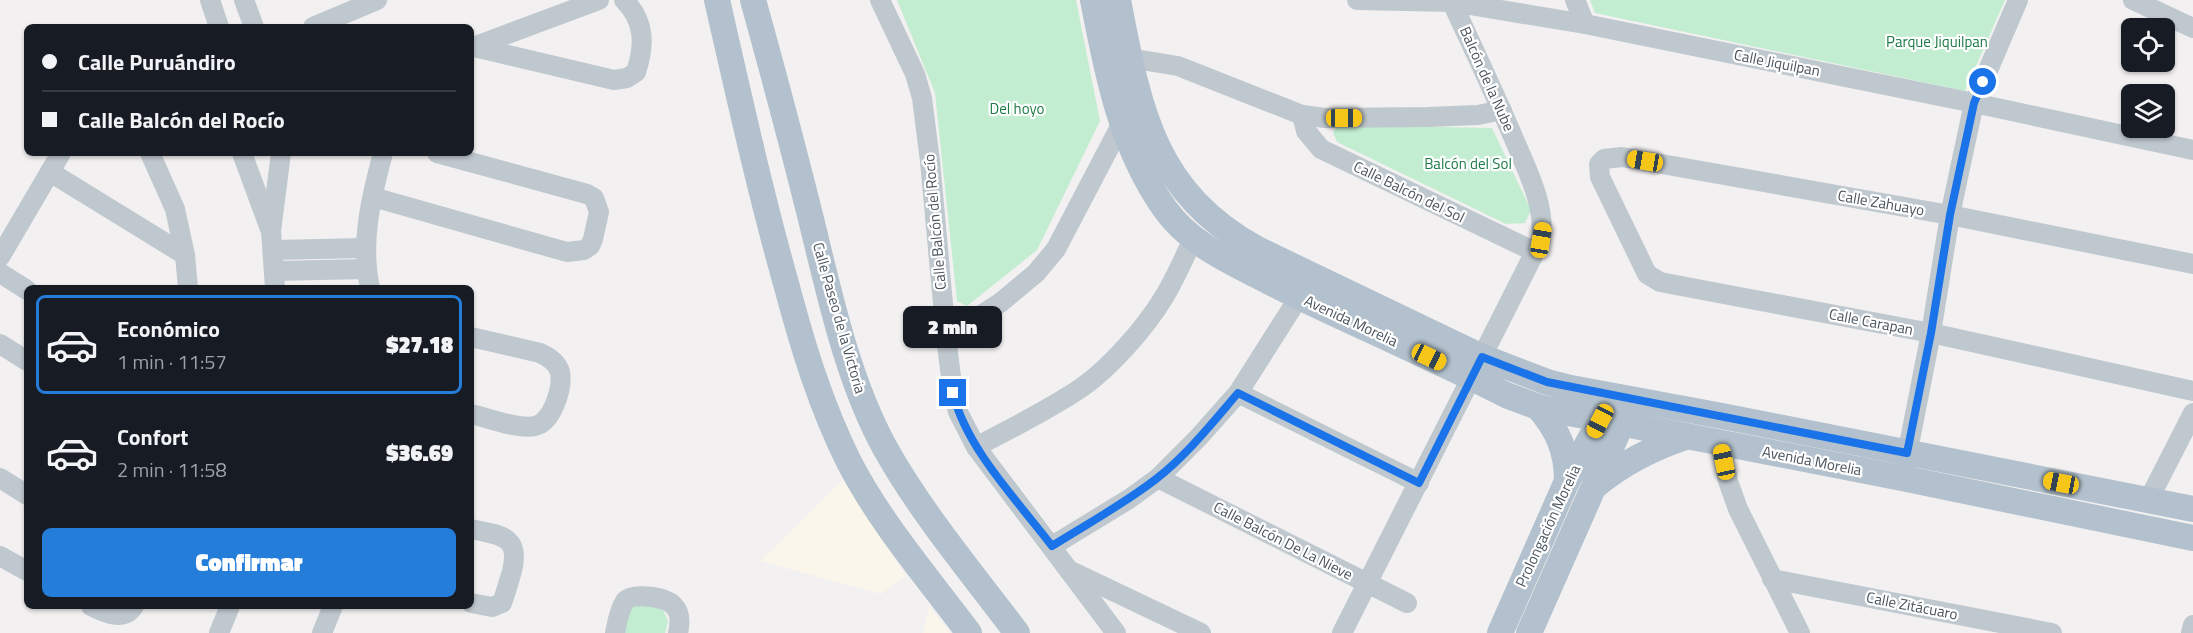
<!DOCTYPE html>
<html lang="es">
<head>
<meta charset="utf-8">
<style>
	:root { --surface:#171b24; --page:#20242c; --text:#f1f3f6; --muted:#9ea1a6; --line:#363941; --accent:#247dd9 }
	body { margin:0; font-family:"Titillium Web",sans-serif; background:var(--page); color:var(--text); height:100vh; display:flex; flex-direction:column; font-size:22px; white-space:nowrap }
	* { box-sizing:border-box; margin:0 }
	p { font-size:20px; color:var(--muted) }
	.icon { flex:none; width:33px; height:33px; fill:none; stroke:currentColor; stroke-width:2; stroke-linecap:round; stroke-linejoin:round }
	.map { position:relative; flex:1; overflow:hidden }
	.sheet { position:absolute; left:24px; top:285px; width:450px; height:324px; display:flex; flex-direction:column; background:var(--surface); border-radius:9px; box-shadow:0 2px 4px #0004 }
	.sheet>* { flex:none }
	.guide { position:absolute; left:24px; top:24px; width:450px; height:132px; border-radius:9px; box-shadow:0 2px 4px #0004; display:grid; align-content:center; height:132px; padding:0 18px; background:var(--surface) }
	.tools { position:absolute; left:2121px; top:18px; display:grid; gap:12px }
	.tools a { display:grid; place-items:center; width:54px; height:54px; border-radius:9px; background:var(--surface); box-shadow:0 2px 4px #0004; font-size:30px }
	.end { position:absolute; width:27px; height:27px; margin:-14px; border:8px solid #1a73e8; background:#fff; box-shadow:0 0 0 3px #fff }
	.from { border-radius:50% }
	.bubble { position:absolute; height:42px; border-radius:9px; background:var(--surface); box-shadow:0 2px 4px #0004; font-size:20px; font-weight:800; line-height:42px; text-align:center }
	.car { position:absolute; width:18px; height:36px; margin:-18px -9px; border-radius:8px; box-shadow:0 0 4px 2px #0007; background:linear-gradient(#f5c518 24%,#345 0 40%,#f5c518 0 76%,#345 0 86%,#f5c518 0) }
	.guide b { display:flex; align-items:center; gap:21px; height:57px; font-size:22px }
	.guide b+b { border-top:2px solid var(--line) }
	.guide i { width:15px; height:15px; background:var(--text) }
	ul { padding:10px 0 0; list-style:none }
	li { display:flex; align-items:center; gap:18px; height:99px; margin:0 12px 9px; padding:0 6px; border:3px solid transparent; border-radius:9px }
	li div { flex:1 }
	li b { display:block; font-size:22px }
	li em { font-style:normal; font-weight:800 }
	li.current { border-color:var(--accent) }
	li>.icon { width:54px; height:54px; stroke-width:1.5 }
	.cta { display:flex; gap:12px; margin-top:auto; padding:12px 18px }
	.cta a { flex:1; height:69px; border-radius:9px; background:var(--accent); color:#fff; font-size:24px; font-weight:800; line-height:69px; text-align:center }
	.map>svg:first-child { display:block }
</style>
</head>
<body>
<div class="map">
<svg width="2193" height="633" viewBox="0 0 2193 633">
	<rect width="100%" height="100%" fill="#f2f0f0"/>
	<g fill="#fbf6eb">
		<polygon points="843,480 906,576 881,594 760,561"/>
		<polygon points="929,606 950,633 923,633"/>
	</g>
	<g fill="#c2edd0">
		<polygon points="897,0 1076,0 1100,121 1037,250 967,306 957,301 935,93"/>
		<polygon points="1590,0 2005,0 1965,91 1595,13"/>
		<polygon points="1338,125 1492,128 1531,210 1525,223 1506,224 1337,142 1333,133"/>
		<polygon points="636,603 663,610 668,621 665,633 624,633 630,610"/>
	</g>
	<g fill="none" stroke-linecap="round" stroke-linejoin="round">
		<g stroke="#bfc8ce" stroke-width="20">
			<polyline points="210,0 219,27"/>
			<polyline points="244,0 254,27"/>
			<polyline points="880,0 915,74 922,98 930,161 946,337 953,393 958,412 976,447 1116,633"/>
			<polyline points="1357,0 1452,2 1585,24 1974,103 2193,150"/>
			<polyline points="1575,0 1585,24"/>
			<polyline points="2133,0 2193,28"/>
			<polyline points="313,27 377,0"/>
			<polyline points="473,47 599,0"/>
			<path d="M474 47 614 80 627 78 636 72C645 45 645 21 624 0"/>
			<polyline points="1129,58 1178,66 1302,115 1325,118 1428,117 1478,115 1502,110"/>
			<polyline points="1302,115 1306,131 1321,149 1535,252"/>
			<polyline points="150,153 175,209 185,255 188,288"/>
			<polyline points="242,153 270,229"/>
			<polyline points="50,172 185,255"/>
			<polyline points="373,197 567,252 584,250 590,246 593,239 599,212 594,198 587,194 437,153"/>
			<polyline points="273,250 365,248"/>
			<polyline points="0,257 61,153"/>
			<polyline points="2193,264 1950,215 1622,157 1604,159 1599,164 1600,177 1647,274 1660,282 1931,333 2193,391"/>
			<polyline points="275,271 366,269"/>
			<polyline points="0,273 27,290"/>
			<polyline points="275,288 271,231 281,153"/>
			<path d="M370 288C360 242 371 198 383 153"/>
			<path d="M471 337 540 353C549 357 557 362 560 372 563 388 552 423 535 426 519 430 488 418 471 414"/>
			<polyline points="946,337 1000,303 1036,273 1056,249 1121,125"/>
			<polyline points="0,344 27,361"/>
			<polyline points="1238,393 1419,483"/>
			<polyline points="1720,443 1728,481 1738,509 1800,633"/>
			<path d="M976 447C1011 428 1047 411 1081 388 1110 368 1146 327 1164 297 1175 279 1184 258 1193 239"/>
			<polyline points="1905,465 1931,333 1950,215 1974,103 2018,0"/>
			<polyline points="0,478 27,495"/>
			<polyline points="1158,478 1407,603"/>
			<polyline points="2149,499 2193,413"/>
			<path d="M471 529C499 535 521 535 512 571 509 581 506 592 502 603L492 607 471 603"/>
			<polyline points="1052,546 1129,499 1158,478 1198,438 1238,393 1299,297"/>
			<polyline points="0,556 27,571"/>
			<polyline points="1073,572 1201,633"/>
			<polyline points="1772,579 2052,633"/>
			<path d="M91 606C105 613 124 622 134 606"/>
			<polyline points="219,633 230,606"/>
			<polyline points="322,633 333,606"/>
			<path d="M615 633C617 623 619 610 625 601 633 592 667 597 674 606 681 613 680 624 678 633"/>
			<path d="M1342 633 1541 240C1546 206 1527 170 1514 139 1494 92 1472 46 1451 0"/>
			<polyline points="2191,633 2193,625"/>
		</g>
		<g stroke="#b2c1cd" stroke-width="26">
			<path d="M717 0C739 96 760 192 787 287 803 347 821 406 849 462 881 524 928 578 969 633"/>
			<path d="M753 0C773 72 792 143 810 215 829 292 847 379 885 448 922 514 972 573 1017 633"/>
			<path d="M1093 0C1107 73 1121 147 1165 209 1188 241 1221 257 1256 275 1281 288 1307 301 1333 313 1391 340 1449 366 1506 395L1538 407 1902 478 2193 538"/>
			<path d="M1118 0C1139 108 1152 191 1257 249L1482 357 1547 382 1571 388 1722 416 2193 509"/>
			<path d="M1538 407C1558 430 1567 451 1567 481"/>
			<path d="M1595 486C1623 463 1652 448 1686 437"/>
			<polyline points="1500,633 1567,481 1600,421"/>
			<polyline points="1529,633 1621,425"/>
		</g>
	</g>
	<g fill="none" stroke-linecap="round" stroke-linejoin="round">
		<path stroke="#1a73e8" stroke-width="8" d="M953 393C966 448 1017 500 1052 546 1087 524 1124 504 1156 479 1187 455 1213 422 1238 393L1419 483 1482 357 1547 382 1907 453 1931 333 1950 215 1974 103 1983 82"/>
	</g>
	<g text-anchor="middle" stroke-width="4.5" stroke-linejoin="round" paint-order="stroke">
		<g font-size="15" fill="#1d7b46" stroke="#fff">
			<text x="1937" y="47">Parque Jiquilpan</text>
			<text x="1017" y="114">Del hoyo</text>
			<text x="1468" y="169">Balcón del Sol</text>
		</g>
		<g font-size="15" fill="#49545d" stroke="#fff">
			<text transform="translate(1777 63) rotate(11)" y="5">Calle Jiquilpan</text>
			<text transform="translate(1487 79) rotate(66)" y="5">Balcón de la Nube</text>
			<text transform="translate(1409 192) rotate(26)" y="5">Calle Balcón del Sol</text>
			<text transform="translate(1881 203) rotate(10)" y="5">Calle Zahuayo</text>
			<text transform="translate(935 222) rotate(-95)" y="5">Calle Balcón del Rocío</text>
			<text transform="translate(839 318) rotate(74)" y="5">Calle Paseo de la Victoria</text>
			<text transform="translate(1351 321) rotate(25)" y="5">Avenida Morelia</text>
			<text transform="translate(1871 322) rotate(11)" y="5">Calle Carapan</text>
			<text transform="translate(1812 461) rotate(11)" y="5">Avenida Morelia</text>
			<text transform="translate(1548 526) rotate(-65)" y="5">Prolongación Morelia</text>
			<text transform="translate(1283 541) rotate(27)" y="5">Calle Balcón De La Nieve</text>
			<text transform="translate(1912 606) rotate(11)" y="5">Calle Zitácuaro</text>
		</g>
	</g>
</svg>
<div class="tools">
<a><svg class="icon" aria-label="locate" viewBox="0 0 24 24"><circle cx="12" cy="12" r="6"/><path d="M12 2v4M12 18v4M2 12h4M18 12h4"/></svg></a>
<a><svg class="icon" aria-label="layers" viewBox="0 0 24 24"><path d="M12 4l9 5-9 5-9-5zM3 14l9 5 9-5"/></svg></a>
</div>
<i class="end from" style="left:1983px;top:82px"></i>
<i class="end" style="left:953px;top:393px"></i>
<div class="bubble" style="left:903px;top:306px;width:99px">2 min</div>
<i class="car" style="left:1344px;top:118px;rotate:90deg"></i>
<i class="car" style="left:1645px;top:161px;rotate:280deg"></i>
<i class="car" style="left:1541px;top:240px;rotate:9deg"></i>
<i class="car" style="left:1429px;top:357px;rotate:115deg"></i>
<i class="car" style="left:1600px;top:421px;rotate:208deg"></i>
<i class="car" style="left:1724px;top:462px;rotate:348deg"></i>
<i class="car" style="left:2061px;top:483px;rotate:281deg"></i>
<div class="guide">
<b><i class="from"></i>Calle Puruándiro</b>
<b><i></i>Calle Balcón del Rocío</b>
</div>
<section class="sheet">
<ul>
<li class="current"><svg class="icon" aria-label="car" viewBox="0 0 24 24"><path d="M5 17H2v-5l4-1 3-4h7l3 4 3 1v5h-3M9 17h6M6 11h13"/><circle cx="7" cy="17" r="2"/><circle cx="17" cy="17" r="2"/></svg><div><b>Económico</b><p>1 min · 11:57</p></div><em>$27.18</em></li>
<li><svg class="icon" aria-label="car" viewBox="0 0 24 24"><path d="M5 17H2v-5l4-1 3-4h7l3 4 3 1v5h-3M9 17h6M6 11h13"/><circle cx="7" cy="17" r="2"/><circle cx="17" cy="17" r="2"/></svg><div><b>Confort</b><p>2 min · 11:58</p></div><em>$36.69</em></li>
</ul>
<div class="cta"><a>Confirmar</a></div>
</section>
</div>
</body>
</html>
